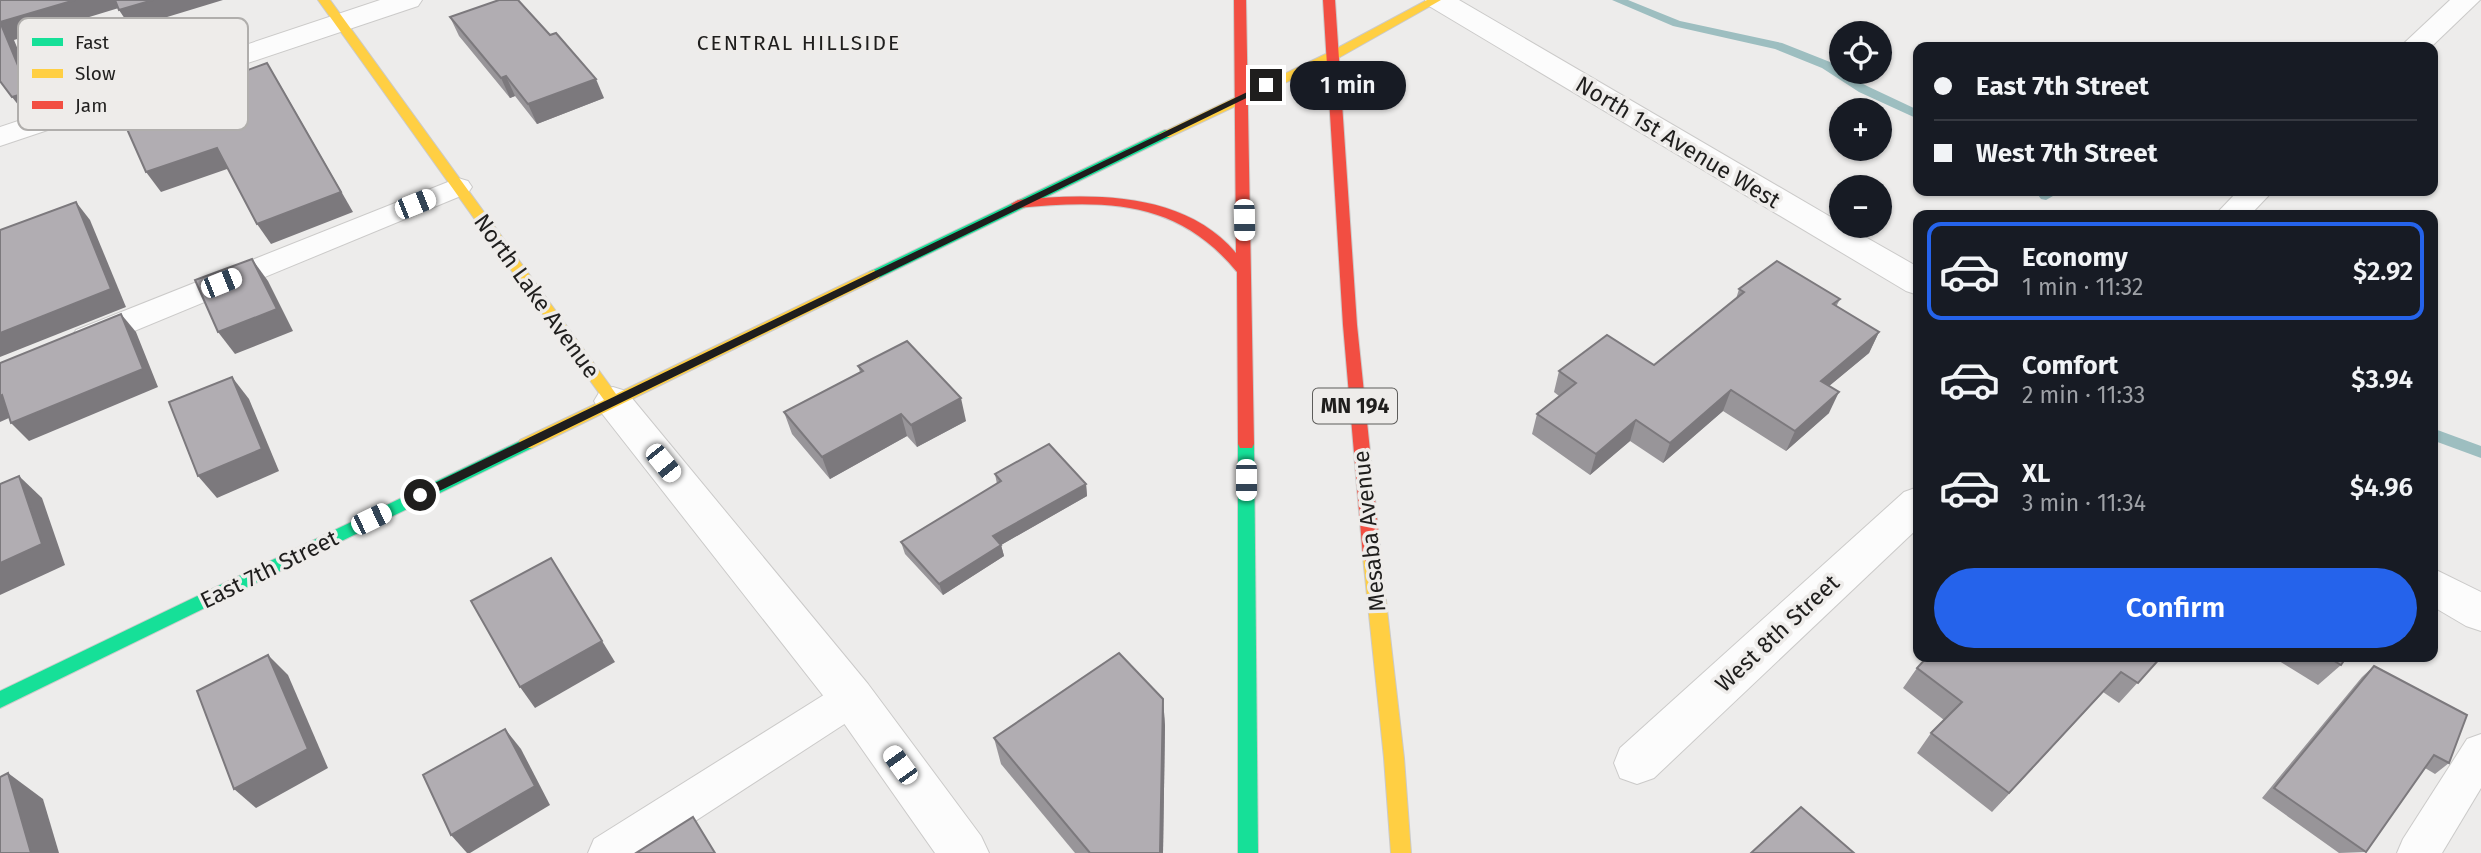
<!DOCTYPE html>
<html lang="en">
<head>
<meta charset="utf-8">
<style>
	:root { --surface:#171b24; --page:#242831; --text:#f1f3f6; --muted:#9ea1a6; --line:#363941; --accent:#2563eb }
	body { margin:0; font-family:"Fira Sans",sans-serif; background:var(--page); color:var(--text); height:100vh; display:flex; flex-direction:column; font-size:26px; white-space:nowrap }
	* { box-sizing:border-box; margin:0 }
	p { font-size:23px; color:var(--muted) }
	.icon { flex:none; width:38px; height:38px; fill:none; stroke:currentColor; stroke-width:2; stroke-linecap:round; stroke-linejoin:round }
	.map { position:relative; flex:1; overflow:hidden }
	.panel { position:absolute; left:1913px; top:210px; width:525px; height:452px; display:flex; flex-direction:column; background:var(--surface); border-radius:14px; box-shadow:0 2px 5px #0004 }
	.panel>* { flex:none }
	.guide { position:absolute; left:1913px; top:42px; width:525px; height:154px; border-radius:14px; box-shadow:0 2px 5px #0004; display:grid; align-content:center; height:154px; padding:0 21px; background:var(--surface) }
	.fabs { position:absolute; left:1829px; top:21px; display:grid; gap:14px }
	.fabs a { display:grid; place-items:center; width:63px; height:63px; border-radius:50%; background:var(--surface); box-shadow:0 2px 5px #0004; font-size:35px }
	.end { position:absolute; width:32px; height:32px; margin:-16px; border:9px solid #1f1e1d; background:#fff; box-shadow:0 0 0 4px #fff }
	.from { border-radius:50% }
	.bubble { position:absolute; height:49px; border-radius:24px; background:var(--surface); box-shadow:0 2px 5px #0004; font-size:23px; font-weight:600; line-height:49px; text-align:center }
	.car { position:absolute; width:21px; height:42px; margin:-21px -10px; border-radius:9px; box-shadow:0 0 5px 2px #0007; background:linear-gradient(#fff 24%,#345 0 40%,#fff 0 76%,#345 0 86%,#fff 0) }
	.guide b { display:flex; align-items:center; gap:24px; height:66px; font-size:26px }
	.guide b+b { border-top:2px solid var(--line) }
	.guide i { width:18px; height:18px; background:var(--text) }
	ul { padding:12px 0 0; list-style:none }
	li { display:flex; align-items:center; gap:21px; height:98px; margin:0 14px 10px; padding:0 7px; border:4px solid transparent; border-radius:14px }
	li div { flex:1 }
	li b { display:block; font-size:26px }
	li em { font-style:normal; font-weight:600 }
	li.active { border-color:var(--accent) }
	li>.icon { width:63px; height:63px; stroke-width:1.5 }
	.cta { display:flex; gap:14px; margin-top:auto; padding:14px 21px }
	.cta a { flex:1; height:80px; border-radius:42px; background:var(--accent); color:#fff; font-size:28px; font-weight:600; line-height:80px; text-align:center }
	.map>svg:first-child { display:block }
</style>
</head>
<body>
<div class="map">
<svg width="2481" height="853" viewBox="0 0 2481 853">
	<rect width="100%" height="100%" fill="#edeceb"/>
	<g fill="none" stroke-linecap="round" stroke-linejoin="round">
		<g fill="#9dbec0" fill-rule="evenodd">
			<polygon points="1612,0 1628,0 1680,21 1782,43 1830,62 1841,72 1867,86 1918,110 1918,119 1859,92 1822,68 1775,49 1673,26"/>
			<polygon points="2035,191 2049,191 2053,196 2046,200 2041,199"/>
			<polygon points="2432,428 2481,446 2481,458 2432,440"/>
		</g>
		<defs>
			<g id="lane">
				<polygon points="458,178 468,181 472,187 468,193 98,346 87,349 76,346 71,338 76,330"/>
				<polygon points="852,681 866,686 872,698 866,710 646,853 588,853 594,839 838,686"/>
				<polygon points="2481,734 2481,788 2442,853 2397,853 2403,839 2467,739"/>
			</g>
			<g id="street">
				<polygon points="380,0 422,0 418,6 0,146 0,127"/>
				<polygon points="1425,0 1459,0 1841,223 1841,226 1846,226 1918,267 1918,295 1906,291 1429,6"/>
				<polygon points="2450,0 2480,0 2431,47 2400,47"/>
				<polygon points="2238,191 2273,191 2250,215 2215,215"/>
				<polygon points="613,387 626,391 868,684 981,836 989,853 935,853 836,712 600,411 594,401 600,391"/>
				<polygon points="1918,487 1918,528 1654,778 1637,784 1620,778 1614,763 1620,748 1904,492"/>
				<polygon points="2432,568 2481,592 2481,631 2466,626 2432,606"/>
			</g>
			<g id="fast">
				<polygon points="1165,130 1170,131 1170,137 879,278 874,280 867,275 869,272"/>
				<polygon points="526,438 532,440 534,444 532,448 0,708 0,691"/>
				<polygon points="1246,438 1252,440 1254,444 1258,853 1238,853 1238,444 1240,440"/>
			</g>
			<g id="slow">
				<polygon points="318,0 330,0 616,394 869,272 874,270 881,275 879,278 532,448 520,448 518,444 520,440 604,400"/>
				<polygon points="1427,0 1441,0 1340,57 1170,137 1160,137 1159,134 1332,51"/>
				<polygon points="1372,550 1378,552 1381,557 1404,758 1411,853 1391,853 1384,758 1363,557 1366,552"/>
			</g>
			<g id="jam">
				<path d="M1234 0H1246L1254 444 1252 448H1240L1238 444 1237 272C1177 199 1105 200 1018 208L1011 204 1018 200C1091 193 1184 191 1236 253Z"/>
				<polygon points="1323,0 1335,0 1357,325 1381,557 1378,562 1372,564 1366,562 1363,557 1343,325"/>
			</g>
		</defs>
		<use href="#lane" stroke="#cbcac9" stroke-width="2"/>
		<use href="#street" stroke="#cbcac9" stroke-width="2"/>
		<use href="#fast" stroke="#cbcac9" stroke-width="2"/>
		<use href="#slow" stroke="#cbcac9" stroke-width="2"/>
		<use href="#jam" stroke="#cbcac9" stroke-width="2"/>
		<use href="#lane" fill="#fcfcfc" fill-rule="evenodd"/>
		<use href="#street" fill="#fcfcfc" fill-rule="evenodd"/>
		<use href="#fast" fill="#16e098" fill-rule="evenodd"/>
		<use href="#slow" fill="#ffcf43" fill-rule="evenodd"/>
		<use href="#jam" fill="#f24e42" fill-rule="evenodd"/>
	</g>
	<g fill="#989599">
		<polygon points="450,17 604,98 537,124 515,96 510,98 459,36"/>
		<polygon points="1739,289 1840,299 1836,307 1879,332 1869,353 1829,386 1829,413 1786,451 1723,411 1663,463 1630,441 1590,475 1532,434 1537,414 1559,396 1554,392 1559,371 1654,365 1736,299"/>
		<polygon points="858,366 966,421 917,447 907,436 830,479 792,434 784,412 860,372"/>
		<polygon points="995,474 1086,484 1087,496 1001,545 1004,556 943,595 905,554 901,542 997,484"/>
		<polygon points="2162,656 2119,703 2103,692 1992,812 1917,753 1931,733 1944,720 1903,688 1917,668"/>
		<polygon points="2271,656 2347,656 2341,665 2318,685"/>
		<polygon points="2374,666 2449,763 2435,774 2425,768 2366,852 2339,853 2262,798 2362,677"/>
		<polygon points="1163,699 1165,726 1163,853 1075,853 1001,764 994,738"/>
	</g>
	<g fill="#7c797d">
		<polygon points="75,0 117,0 122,7 14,40 43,110 26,115 12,97 0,22"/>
		<polygon points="153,0 223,0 131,28 119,10"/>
		<polygon points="506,76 515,96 510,98 501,78"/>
		<polygon points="596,79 604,98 537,124 528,104"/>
		<polygon points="279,83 353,212 271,244 257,224"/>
		<polygon points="217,148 230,168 161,192 146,172"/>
		<polygon points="76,202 90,220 126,307 0,357 0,333"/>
		<polygon points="252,259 268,281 293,331 235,354 218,332"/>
		<polygon points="121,314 136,332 158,387 29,441 11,423"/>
		<polygon points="1879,332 1869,353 1811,401 1821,381"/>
		<polygon points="232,377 249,399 279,471 217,498 198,476"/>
		<polygon points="1731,390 1723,411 1663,463 1670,443"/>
		<polygon points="1839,392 1829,413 1786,451 1795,431"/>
		<polygon points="2,395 20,413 0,422 0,396"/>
		<polygon points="961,398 966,421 917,447 911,425"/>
		<polygon points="901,414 907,436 830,479 822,457"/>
		<polygon points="1636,420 1630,441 1590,475 1596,454"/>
		<polygon points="19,476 42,498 65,565 0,595 0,563"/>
		<polygon points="1086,484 1087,496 1001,545 1004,556 943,595 939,584 993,536"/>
		<polygon points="551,558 615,662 535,708 520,687"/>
		<polygon points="268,655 288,675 328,768 256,808 234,789"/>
		<polygon points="2121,672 2103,692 1992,812 2009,793"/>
		<polygon points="1163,699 1165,726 1163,853 1160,853"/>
		<polygon points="505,729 521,749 550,805 470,853 467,853 451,835"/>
		<polygon points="8,773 43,799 59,853 31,853"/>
	</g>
	<g fill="#b1adb2" stroke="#7c797d" stroke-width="2">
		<polygon points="0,0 75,0 0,22 29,92 12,97 0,81"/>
		<polygon points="115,0 153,0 119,10"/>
		<polygon points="499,0 518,0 550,35 556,33 596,79 528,104 506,76 501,78 450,17"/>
		<polygon points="267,63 341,192 257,224 217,148 146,172 127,129 138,125 131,113"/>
		<polygon points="76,202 111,289 0,333 0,230"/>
		<polygon points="252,259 277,309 218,332 195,280"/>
		<polygon points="1777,261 1840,299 1833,304 1879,332 1821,381 1839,392 1795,431 1731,390 1670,443 1636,420 1596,454 1537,414 1576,383 1559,371 1607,335 1654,365 1744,292 1739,289"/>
		<polygon points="121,314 143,369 11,423 2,395 0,396 0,363"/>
		<polygon points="907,341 961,398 911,425 901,414 822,457 784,412 863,371 858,366"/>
		<polygon points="232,377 262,449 198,476 169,402"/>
		<polygon points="1049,444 1086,484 993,536 1001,545 939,584 901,542 1001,481 995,474"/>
		<polygon points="19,476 42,544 0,563 0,484"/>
		<polygon points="551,558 602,641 520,687 471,601"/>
		<polygon points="1119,653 1163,699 1160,853 1090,853 994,738"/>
		<polygon points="268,655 308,749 234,789 197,691"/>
		<polygon points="1928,656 2162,656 2138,683 2121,672 2009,793 1931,733 1962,702 1917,668"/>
		<polygon points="2326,656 2347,656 2341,665"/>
		<polygon points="2374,666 2467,715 2449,763 2434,755 2366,852 2274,788"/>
		<polygon points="505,729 535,786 451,835 423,775"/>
		<polygon points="8,773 31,853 0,853 0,777"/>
		<polygon points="1801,807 1854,853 1751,853"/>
		<polygon points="693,817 715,853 636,853"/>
	</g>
	<polygon fill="#1f1e1d" points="1266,83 1269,83 1269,87 425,498 416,498 414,495 416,492"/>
	<g text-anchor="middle" stroke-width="7" stroke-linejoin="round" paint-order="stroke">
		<g font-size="21" letter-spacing="2" fill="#1f1e1d" stroke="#eeecea">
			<text x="799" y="50">CENTRAL HILLSIDE</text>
		</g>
		<rect fill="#eeecea" stroke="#5d5c5a" stroke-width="2" x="1313" y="388.5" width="84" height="35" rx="5"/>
		<g font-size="21" font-weight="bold" fill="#1f1e1d">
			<text x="1355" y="413">MN 194</text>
		</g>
		<g font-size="23" fill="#1f1e1d" stroke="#eeecea">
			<text transform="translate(1678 142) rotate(31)" y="8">North 1st Avenue West</text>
			<text transform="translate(537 296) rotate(54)" y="8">North Lake Avenue</text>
			<text transform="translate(1369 531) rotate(-96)" y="8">Mesaba Avenue</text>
			<text transform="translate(269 569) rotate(-26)" y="8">East 7th Street</text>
			<text transform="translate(1777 633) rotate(-43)" y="8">West 8th Street</text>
		</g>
	</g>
	<rect x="18" y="18" width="230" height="112" rx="10" fill="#eeecea" stroke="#b0aeac" stroke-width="2"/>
	<rect x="32" y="38" width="31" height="8" fill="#16e098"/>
	<rect x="32" y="69" width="31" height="9" fill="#ffcf43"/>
	<rect x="32" y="101" width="31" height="8" fill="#f24e42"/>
	<g font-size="19" fill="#1f1e1d">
		<text x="75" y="49">Fast</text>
		<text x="75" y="80">Slow</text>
		<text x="75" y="112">Jam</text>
	</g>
</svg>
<div class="fabs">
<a><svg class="icon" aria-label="locate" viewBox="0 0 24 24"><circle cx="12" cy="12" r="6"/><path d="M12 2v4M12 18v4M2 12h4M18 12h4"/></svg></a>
<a>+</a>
<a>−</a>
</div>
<i class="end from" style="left:420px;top:495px"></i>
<i class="end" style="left:1266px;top:85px"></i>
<div class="bubble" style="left:1290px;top:61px;width:116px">1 min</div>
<i class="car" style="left:415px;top:204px;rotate:68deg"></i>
<i class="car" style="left:1244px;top:220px;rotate:179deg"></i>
<i class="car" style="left:221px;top:283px;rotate:68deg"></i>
<i class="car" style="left:663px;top:463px;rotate:141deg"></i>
<i class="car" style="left:1246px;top:480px;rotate:180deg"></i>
<i class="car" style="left:371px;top:519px;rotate:64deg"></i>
<i class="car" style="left:900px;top:765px;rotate:324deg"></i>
<div class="guide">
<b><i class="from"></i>East 7th Street</b>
<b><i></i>West 7th Street</b>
</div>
<section class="panel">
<ul>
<li class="active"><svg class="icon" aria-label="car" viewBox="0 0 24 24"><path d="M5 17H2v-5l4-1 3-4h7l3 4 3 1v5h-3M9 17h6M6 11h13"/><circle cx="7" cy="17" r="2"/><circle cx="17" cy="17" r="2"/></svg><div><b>Economy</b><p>1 min · 11:32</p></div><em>$2.92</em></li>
<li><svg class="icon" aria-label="car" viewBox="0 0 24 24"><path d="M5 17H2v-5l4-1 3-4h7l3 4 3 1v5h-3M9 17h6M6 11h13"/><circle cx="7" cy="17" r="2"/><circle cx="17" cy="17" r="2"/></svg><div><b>Comfort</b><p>2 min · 11:33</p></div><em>$3.94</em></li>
<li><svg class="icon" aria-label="car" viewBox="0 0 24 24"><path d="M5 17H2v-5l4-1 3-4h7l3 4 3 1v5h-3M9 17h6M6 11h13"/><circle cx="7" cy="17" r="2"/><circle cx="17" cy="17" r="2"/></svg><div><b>XL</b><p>3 min · 11:34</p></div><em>$4.96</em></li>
</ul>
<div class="cta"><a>Confirm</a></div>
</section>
</div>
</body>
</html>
